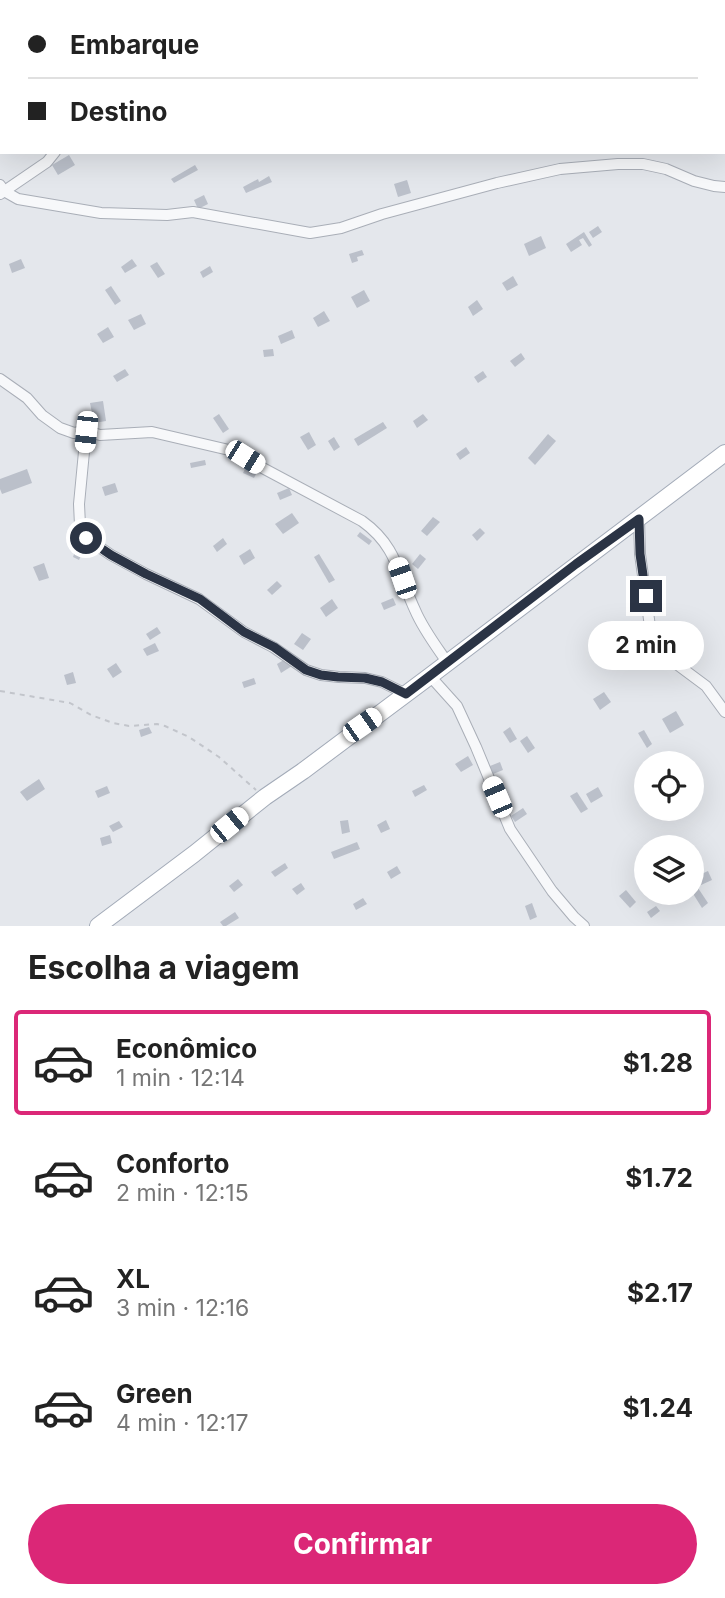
<!DOCTYPE html>
<html lang="pt">
<head>
<meta charset="utf-8">
<style>
	:root { --surface:#fff; --page:#f2f2f2; --text:#222; --muted:#767676; --line:#e0e0e0; --accent:#db2777 }
	body { margin:0; font-family:Inter,sans-serif; background:var(--page); color:var(--text); height:100vh; display:flex; flex-direction:column; font-size:26px; white-space:nowrap }
	* { box-sizing:border-box; margin:0 }
	p { font-size:23px; color:var(--muted) }
	.icon { flex:none; width:38px; height:38px; fill:none; stroke:currentColor; stroke-width:2; stroke-linecap:round; stroke-linejoin:round }
	.map { position:relative; height:926px; overflow:hidden }
	.sheet { display:flex; flex-direction:column; background:var(--surface); flex:1 }
	.sheet>* { flex:none }
	.guide { position:absolute; left:0px; top:0px; width:726px; height:154px; box-shadow:0 7px 28px #0002; display:grid; align-content:center; height:154px; padding:0 28px; background:var(--surface) }
	.controls { position:absolute; left:634px; top:751px; display:grid; gap:14px }
	.controls a { display:grid; place-items:center; width:70px; height:70px; border-radius:50%; background:var(--surface); box-shadow:0 7px 28px #0002; font-size:35px }
	.end { position:absolute; width:32px; height:32px; margin:-16px; border:9px solid #2b3445; background:#fff; box-shadow:0 0 0 4px #fff }
	.from { border-radius:50% }
	.bubble { position:absolute; height:49px; border-radius:24px; background:var(--surface); box-shadow:0 7px 28px #0002; font-size:23px; font-weight:700; line-height:49px; text-align:center }
	.car { position:absolute; width:21px; height:42px; margin:-21px -10px; border-radius:9px; box-shadow:0 0 5px 2px #0007; background:linear-gradient(#fff 24%,#345 0 40%,#fff 0 76%,#345 0 86%,#fff 0) }
	.guide b { display:flex; align-items:center; gap:24px; height:66px; font-size:26px }
	.guide b+b { border-top:2px solid var(--line) }
	.guide i { width:18px; height:18px; background:var(--text) }
	ul { padding:0; list-style:none }
	li { display:flex; align-items:center; gap:21px; height:105px; margin:0 14px 10px; padding:0 14px; border:4px solid transparent; border-radius:7px }
	li div { flex:1 }
	li b { display:block; font-size:26px }
	li em { font-style:normal; font-weight:700 }
	li.on { border-color:var(--accent) }
	li>.icon { width:63px; height:63px; stroke-width:1.5 }
	h2 { padding:0 28px; font-size:32px; line-height:84px }
	.primary-button { display:flex; gap:14px; margin-top:auto; padding:14px 28px }
	.primary-button a { flex:1; height:80px; border-radius:42px; background:var(--accent); color:#fff; font-size:28px; font-weight:700; line-height:80px; text-align:center }
	.map>svg:first-child { display:block }
</style>
</head>
<body>
<div class="map">
<svg width="725" height="926" viewBox="0 0 725 926">
	<rect width="100%" height="100%" fill="#e4e7ec"/>
	<g fill="#bbc0ca">
		<polygon points="69,155 75,165 58,175 52,165"/>
		<polygon points="195,165 198,170 174,183 171,179"/>
		<polygon points="269,176 272,182 246,193 243,187 258,179 259,182"/>
		<polygon points="407,180 411,193 398,197 394,184"/>
		<polygon points="204,195 208,204 198,209 194,200"/>
		<polygon points="598,226 602,232 593,238 589,232"/>
		<polygon points="584,232 592,245 589,247 583,238 579,240 582,245 571,252 566,244"/>
		<polygon points="541,236 546,248 529,256 524,244"/>
		<polygon points="362,250 364,255 357,257 358,261 352,263 349,254"/>
		<polygon points="21,259 25,268 12,273 9,264"/>
		<polygon points="132,259 137,266 125,273 121,267"/>
		<polygon points="157,262 165,274 158,278 150,266"/>
		<polygon points="210,266 213,272 203,278 200,272"/>
		<polygon points="513,276 518,285 507,291 502,283"/>
		<polygon points="111,286 121,301 115,305 105,290"/>
		<polygon points="364,290 370,301 357,308 351,297"/>
		<polygon points="477,300 483,309 473,316 468,307"/>
		<polygon points="324,311 330,321 318,327 313,318"/>
		<polygon points="141,314 146,324 134,330 128,320"/>
		<polygon points="108,327 114,337 103,343 97,334"/>
		<polygon points="292,330 295,338 281,344 278,336"/>
		<polygon points="273,349 274,356 264,357 263,350"/>
		<polygon points="521,353 525,359 515,367 510,361"/>
		<polygon points="125,369 129,375 117,382 113,376"/>
		<polygon points="483,371 487,377 478,383 474,377"/>
		<polygon points="103,401 106,421 94,423 90,403"/>
		<polygon points="219,414 229,429 223,433 213,418"/>
		<polygon points="423,414 428,420 417,428 413,421"/>
		<polygon points="383,422 387,428 358,446 354,439"/>
		<polygon points="309,432 316,445 308,450 300,437"/>
		<polygon points="548,434 556,441 535,465 528,458"/>
		<polygon points="334,437 340,447 334,451 328,441"/>
		<polygon points="466,447 470,453 460,460 456,454"/>
		<polygon points="205,460 206,465 191,468 190,463"/>
		<polygon points="247,465 258,470 254,478 243,473"/>
		<polygon points="27,469 32,483 2,494 0,489 0,479"/>
		<polygon points="115,483 118,492 105,496 102,487"/>
		<polygon points="289,488 292,495 280,500 277,493"/>
		<polygon points="292,513 299,523 283,534 275,524"/>
		<polygon points="433,517 440,522 427,536 421,531"/>
		<polygon points="480,528 485,533 477,541 472,535"/>
		<polygon points="360,532 372,541 369,545 357,536"/>
		<polygon points="223,538 227,544 217,552 213,546"/>
		<polygon points="78,543 85,546 79,560 73,557"/>
		<polygon points="250,549 255,558 244,565 239,556"/>
		<polygon points="319,554 335,580 329,583 314,557"/>
		<polygon points="420,554 426,559 418,569 412,564"/>
		<polygon points="44,563 49,578 39,581 33,567"/>
		<polygon points="277,581 282,586 272,595 267,590"/>
		<polygon points="393,598 396,605 384,610 381,603"/>
		<polygon points="332,599 338,608 326,617 320,608"/>
		<polygon points="157,627 161,633 150,640 146,634"/>
		<polygon points="302,633 311,639 303,650 294,644"/>
		<polygon points="155,643 159,651 147,656 143,649"/>
		<polygon points="287,658 292,666 281,673 277,664"/>
		<polygon points="116,663 122,672 113,678 107,669"/>
		<polygon points="73,672 76,683 67,685 64,675"/>
		<polygon points="254,678 256,684 244,688 242,682"/>
		<polygon points="604,692 611,702 600,710 593,699"/>
		<polygon points="676,711 684,725 670,733 662,719"/>
		<polygon points="149,727 152,733 141,737 139,730"/>
		<polygon points="510,727 517,739 510,743 503,732"/>
		<polygon points="644,730 652,744 647,748 638,733"/>
		<polygon points="527,736 535,748 528,753 520,741"/>
		<polygon points="468,756 473,765 461,772 455,764"/>
		<polygon points="500,762 503,770 493,774 490,766"/>
		<polygon points="39,779 45,789 27,801 20,792"/>
		<polygon points="424,785 427,790 415,797 412,791"/>
		<polygon points="107,786 110,793 98,798 95,791"/>
		<polygon points="598,787 603,796 591,803 586,794"/>
		<polygon points="577,792 588,809 581,813 570,796"/>
		<polygon points="523,808 527,814 515,822 511,816"/>
		<polygon points="348,820 350,832 342,834 340,821"/>
		<polygon points="386,820 390,829 381,833 377,825"/>
		<polygon points="119,821 123,827 113,832 109,826"/>
		<polygon points="110,835 112,843 102,846 100,838"/>
		<polygon points="357,842 360,849 334,859 331,852"/>
		<polygon points="285,863 288,868 275,877 271,872"/>
		<polygon points="397,866 401,873 391,879 387,872"/>
		<polygon points="708,871 712,880 701,885 697,876"/>
		<polygon points="238,879 243,885 234,892 229,886"/>
		<polygon points="301,883 305,889 297,895 292,889"/>
		<polygon points="698,888 708,903 702,908 692,892"/>
		<polygon points="626,890 636,902 630,908 619,896"/>
		<polygon points="363,898 367,904 356,910 353,904"/>
		<polygon points="532,903 537,917 530,920 525,906"/>
		<polygon points="656,906 660,911 651,918 647,912"/>
		<polygon points="235,912 239,918 226,926 223,926 220,922"/>
	</g>
	<g fill="none" stroke-linecap="round" stroke-linejoin="round">
		<defs>
			<g id="minor">
				<polyline points="592,0 592,2"/>
				<polyline points="162,2 163,0"/>
				<polyline points="0,185 4,191 18,199 101,213 167,215 193,212 310,233 341,228 382,214 497,183 560,169 618,164 643,164 666,169 694,181 714,186 725,187"/>
				<polyline points="0,194 47,162 55,152"/>
				<path d="M0 379 27 398 42 415 60 428 74 433 86 431 100 435 152 432 229 450 362 521C397 546 398 574 415 610 423 629 436 646 447 662"/>
				<polyline points="86,431 79,504 80,525 86,538 111,555 146,574 199,599 244,632 273,647 306,670 321,675 339,677 365,678 382,682 406,694"/>
				<polyline points="639,519 640,554 652,641 663,654 706,686 725,712"/>
				<polyline points="430,676 457,706 476,747 510,829 552,891 574,917 584,926"/>
			</g>
			<polyline id="primary" points="98,926 194,854 265,797 303,771 430,676 725,453"/>
		</defs>
		<use href="#minor" stroke="#a9aeb7" stroke-width="12"/>
		<use href="#primary" stroke="#a3abb8" stroke-width="18"/>
		<polyline stroke="#c2c5cb" stroke-width="2" stroke-dasharray="5 5" stroke-linecap="butt" points="0,691 70,703 91,715 113,723 129,726 157,724 165,726 189,737 219,757 256,790"/>
		<use href="#minor" stroke="#f7f8fa" stroke-width="10"/>
		<use href="#primary" stroke="#fff" stroke-width="16"/>
	</g>
	<g fill="none" stroke-linecap="round" stroke-linejoin="round">
		<polyline stroke="#2b3445" stroke-width="9" points="86,538 111,555 146,574 200,599 244,632 274,647 306,670 321,675 338,677 365,678 382,682 406,694 576,564 639,519 640,554 646,596"/>
	</g>
</svg>
<div class="controls">
<a><svg class="icon" aria-label="locate" viewBox="0 0 24 24"><circle cx="12" cy="12" r="6"/><path d="M12 2v4M12 18v4M2 12h4M18 12h4"/></svg></a>
<a><svg class="icon" aria-label="layers" viewBox="0 0 24 24"><path d="M12 4l9 5-9 5-9-5zM3 14l9 5 9-5"/></svg></a>
</div>
<i class="end from" style="left:86px;top:538px"></i>
<i class="end" style="left:646px;top:596px"></i>
<div class="bubble" style="left:588px;top:621px;width:116px">2 min</div>
<i class="car" style="left:86px;top:432px;rotate:186deg"></i>
<i class="car" style="left:245px;top:457px;rotate:122deg"></i>
<i class="car" style="left:402px;top:578px;rotate:341deg"></i>
<i class="car" style="left:362px;top:725px;rotate:55deg"></i>
<i class="car" style="left:497px;top:797px;rotate:337deg"></i>
<i class="car" style="left:229px;top:825px;rotate:51deg"></i>
<div class="guide">
<b><i class="from"></i>Embarque</b>
<b><i></i>Destino</b>
</div>
</div>
<section class="sheet">
<h2>Escolha a viagem</h2>
<ul>
<li class="on"><svg class="icon" aria-label="car" viewBox="0 0 24 24"><path d="M5 17H2v-5l4-1 3-4h7l3 4 3 1v5h-3M9 17h6M6 11h13"/><circle cx="7" cy="17" r="2"/><circle cx="17" cy="17" r="2"/></svg><div><b>Econômico</b><p>1 min · 12:14</p></div><em>$1.28</em></li>
<li><svg class="icon" aria-label="car" viewBox="0 0 24 24"><path d="M5 17H2v-5l4-1 3-4h7l3 4 3 1v5h-3M9 17h6M6 11h13"/><circle cx="7" cy="17" r="2"/><circle cx="17" cy="17" r="2"/></svg><div><b>Conforto</b><p>2 min · 12:15</p></div><em>$1.72</em></li>
<li><svg class="icon" aria-label="car" viewBox="0 0 24 24"><path d="M5 17H2v-5l4-1 3-4h7l3 4 3 1v5h-3M9 17h6M6 11h13"/><circle cx="7" cy="17" r="2"/><circle cx="17" cy="17" r="2"/></svg><div><b>XL</b><p>3 min · 12:16</p></div><em>$2.17</em></li>
<li><svg class="icon" aria-label="car" viewBox="0 0 24 24"><path d="M5 17H2v-5l4-1 3-4h7l3 4 3 1v5h-3M9 17h6M6 11h13"/><circle cx="7" cy="17" r="2"/><circle cx="17" cy="17" r="2"/></svg><div><b>Green</b><p>4 min · 12:17</p></div><em>$1.24</em></li>
</ul>
<div class="primary-button"><a>Confirmar</a></div>
</section>
</body>
</html>
